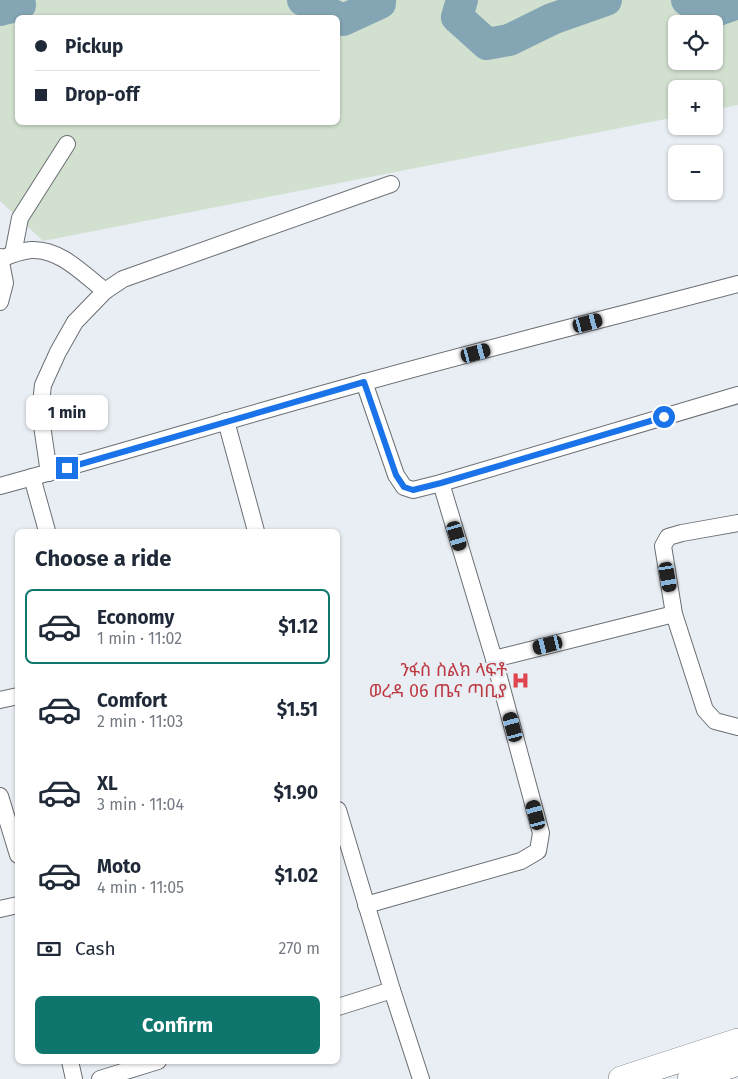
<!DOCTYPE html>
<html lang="en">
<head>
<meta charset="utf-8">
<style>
	:root { --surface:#fff; --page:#f6f6f7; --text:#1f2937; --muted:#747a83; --line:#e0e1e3; --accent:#0f766e }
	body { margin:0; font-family:"Fira Sans","Noto Sans Ethiopic",sans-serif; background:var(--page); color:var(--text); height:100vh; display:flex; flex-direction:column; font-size:19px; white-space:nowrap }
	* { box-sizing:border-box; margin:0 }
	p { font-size:16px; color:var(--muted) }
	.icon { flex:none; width:28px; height:28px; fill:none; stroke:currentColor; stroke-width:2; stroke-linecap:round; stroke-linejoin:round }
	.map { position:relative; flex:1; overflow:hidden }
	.drawer { position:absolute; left:15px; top:529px; width:325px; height:535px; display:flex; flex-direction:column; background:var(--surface); border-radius:8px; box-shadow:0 1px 4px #0004 }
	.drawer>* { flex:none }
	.guide { position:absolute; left:15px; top:15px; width:325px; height:110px; border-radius:8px; box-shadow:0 1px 4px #0004; display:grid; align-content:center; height:110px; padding:0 20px; background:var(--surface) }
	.buttons { position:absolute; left:668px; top:15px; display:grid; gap:10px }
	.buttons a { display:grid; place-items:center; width:55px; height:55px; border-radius:8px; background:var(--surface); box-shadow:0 1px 4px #0004; font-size:25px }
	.end { position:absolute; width:22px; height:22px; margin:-11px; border:6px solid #1a73e8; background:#fff; box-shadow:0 0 0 2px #fff }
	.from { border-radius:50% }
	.bubble { position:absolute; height:35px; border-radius:8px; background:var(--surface); box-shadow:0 1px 4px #0004; font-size:16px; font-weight:700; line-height:35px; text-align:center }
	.car { position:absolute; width:15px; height:30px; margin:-15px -8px; border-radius:6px; box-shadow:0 0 4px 1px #0007; background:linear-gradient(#222 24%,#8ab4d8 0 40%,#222 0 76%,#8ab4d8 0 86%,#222 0) }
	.guide b { display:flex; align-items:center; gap:18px; height:48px; font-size:19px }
	.guide b+b { border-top:1px solid var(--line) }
	.guide i { width:12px; height:12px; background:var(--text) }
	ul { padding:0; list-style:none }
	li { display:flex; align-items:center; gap:15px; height:75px; margin:0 10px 8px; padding:0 10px; border:2px solid transparent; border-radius:8px }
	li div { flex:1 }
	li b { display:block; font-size:19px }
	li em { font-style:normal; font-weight:700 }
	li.selected { border-color:var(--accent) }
	li>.icon { width:45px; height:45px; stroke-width:1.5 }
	h2 { padding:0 20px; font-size:22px; line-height:60px }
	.pay { display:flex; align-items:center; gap:12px; height:55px; padding:0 20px; font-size:19px }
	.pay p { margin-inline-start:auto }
	.cta { display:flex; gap:10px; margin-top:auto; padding:10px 20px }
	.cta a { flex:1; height:58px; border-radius:8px; background:var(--accent); color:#fff; font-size:20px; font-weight:700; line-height:58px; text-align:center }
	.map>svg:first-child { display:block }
</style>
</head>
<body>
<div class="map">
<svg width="738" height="1079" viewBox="0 0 738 1079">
	<rect width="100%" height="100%" fill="#e9eef4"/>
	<path fill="#d1e0cf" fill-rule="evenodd" d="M0 0H738V105L714 110V89H676V117L43 241 0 201ZM18 18H338V122H18ZM676 24H714V61H676Z"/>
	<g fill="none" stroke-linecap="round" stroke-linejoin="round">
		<g stroke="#84a6b4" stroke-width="32">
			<polyline points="303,0 343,20 380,3 380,0"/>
			<polyline points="462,0 457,17 487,44 509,40 552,19 606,0"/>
			<polyline points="687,0 710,13 738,3"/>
			<polyline points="0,10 20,5 19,0"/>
		</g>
		<defs>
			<g id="street">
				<polyline points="13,254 20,218 67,144"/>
				<polyline points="0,257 5,283 0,302"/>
				<path d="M1 259C10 255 21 251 31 250 60 248 84 275 105 291"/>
				<polyline points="364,382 396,475 404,487 413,490 441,483 738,395"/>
				<polyline points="226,421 256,531"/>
				<polyline points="49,473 40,412 43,385 58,352 75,322 105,291 123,279 391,184"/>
				<polyline points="32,477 47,531"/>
				<path d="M0 486C121 453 241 416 362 383 487 348 613 317 738 284"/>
				<polyline points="738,523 682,533 668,537 663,546 674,614 705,710 715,721 738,727"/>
				<polyline points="494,659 674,614"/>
				<polyline points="0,700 18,696"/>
				<polyline points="0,796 18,855"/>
				<polyline points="338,810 392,990 421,1079"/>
				<polyline points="366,905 521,861 538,851 541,833 494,659 441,483"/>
				<polyline points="0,909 18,905"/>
				<polyline points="338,1007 392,990"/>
				<polyline points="70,1061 74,1079"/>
				<polyline points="100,1079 158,1061"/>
			</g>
			<g id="primary">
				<polyline points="621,1079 738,1041"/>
				<polyline points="690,1079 738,1063"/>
			</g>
		</defs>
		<use href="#street" stroke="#6b6f74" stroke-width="18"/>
		<use href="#primary" stroke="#6b6f74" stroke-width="26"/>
		<use href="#street" stroke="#fff" stroke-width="16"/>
		<use href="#primary" stroke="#fff" stroke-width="25"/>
	</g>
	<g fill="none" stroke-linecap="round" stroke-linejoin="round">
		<polyline stroke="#1a73e8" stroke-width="6" points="67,468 364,382 396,475 404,487 413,490 441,483 664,417"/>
	</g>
	<defs>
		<symbol id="hospital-bare" viewBox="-9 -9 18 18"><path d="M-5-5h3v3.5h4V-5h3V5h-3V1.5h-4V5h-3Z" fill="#e0444e" stroke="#e9eef4" stroke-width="2.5" paint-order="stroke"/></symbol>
	</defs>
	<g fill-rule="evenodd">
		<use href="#hospital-bare" x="508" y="668" width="25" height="25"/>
	</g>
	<g text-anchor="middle" stroke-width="4.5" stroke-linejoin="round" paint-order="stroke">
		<g font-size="18" fill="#be3a42" stroke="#e9eef4" text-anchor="end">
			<text x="507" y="676">ንፋስ ስልክ ላፍቶ<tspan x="507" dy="21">ወረዳ 06 ጤና ጣቢያ</tspan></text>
		</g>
	</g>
</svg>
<div class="buttons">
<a><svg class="icon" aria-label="locate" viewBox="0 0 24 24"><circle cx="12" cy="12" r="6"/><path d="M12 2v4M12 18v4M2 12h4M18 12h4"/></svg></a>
<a>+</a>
<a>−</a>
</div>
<i class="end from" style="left:664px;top:417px"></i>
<i class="end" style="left:67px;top:468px"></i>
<div class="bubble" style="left:26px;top:395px;width:82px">1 min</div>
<i class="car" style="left:588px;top:323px;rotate:75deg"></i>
<i class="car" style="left:476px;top:353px;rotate:75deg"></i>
<i class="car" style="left:457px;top:536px;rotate:163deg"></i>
<i class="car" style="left:668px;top:577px;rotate:170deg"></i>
<i class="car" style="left:548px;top:645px;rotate:256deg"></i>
<i class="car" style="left:513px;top:727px;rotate:345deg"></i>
<i class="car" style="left:536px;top:815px;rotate:345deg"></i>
<div class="guide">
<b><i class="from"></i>Pickup</b>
<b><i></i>Drop-off</b>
</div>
<section class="drawer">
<h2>Choose a ride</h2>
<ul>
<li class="selected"><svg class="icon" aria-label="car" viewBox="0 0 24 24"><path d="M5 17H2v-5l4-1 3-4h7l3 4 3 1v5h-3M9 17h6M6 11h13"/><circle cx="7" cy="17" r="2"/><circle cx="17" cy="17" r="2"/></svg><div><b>Economy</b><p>1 min · 11:02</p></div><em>$1.12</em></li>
<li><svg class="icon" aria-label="car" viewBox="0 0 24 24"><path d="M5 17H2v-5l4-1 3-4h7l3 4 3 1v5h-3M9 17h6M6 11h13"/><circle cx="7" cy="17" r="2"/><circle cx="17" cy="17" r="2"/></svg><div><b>Comfort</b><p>2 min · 11:03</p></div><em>$1.51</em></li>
<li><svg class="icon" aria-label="car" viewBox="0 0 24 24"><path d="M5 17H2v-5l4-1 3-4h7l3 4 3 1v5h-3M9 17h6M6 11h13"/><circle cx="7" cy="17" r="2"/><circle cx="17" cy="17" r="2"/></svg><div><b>XL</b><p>3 min · 11:04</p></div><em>$1.90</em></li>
<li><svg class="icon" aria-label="car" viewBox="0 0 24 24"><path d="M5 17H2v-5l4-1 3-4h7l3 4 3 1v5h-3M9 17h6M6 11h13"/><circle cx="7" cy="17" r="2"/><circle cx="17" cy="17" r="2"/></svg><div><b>Moto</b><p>4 min · 11:05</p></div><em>$1.02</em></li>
</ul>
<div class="pay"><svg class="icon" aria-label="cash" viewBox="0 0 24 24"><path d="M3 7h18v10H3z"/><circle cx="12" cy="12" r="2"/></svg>Cash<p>270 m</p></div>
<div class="cta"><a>Confirm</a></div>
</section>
</div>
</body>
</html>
